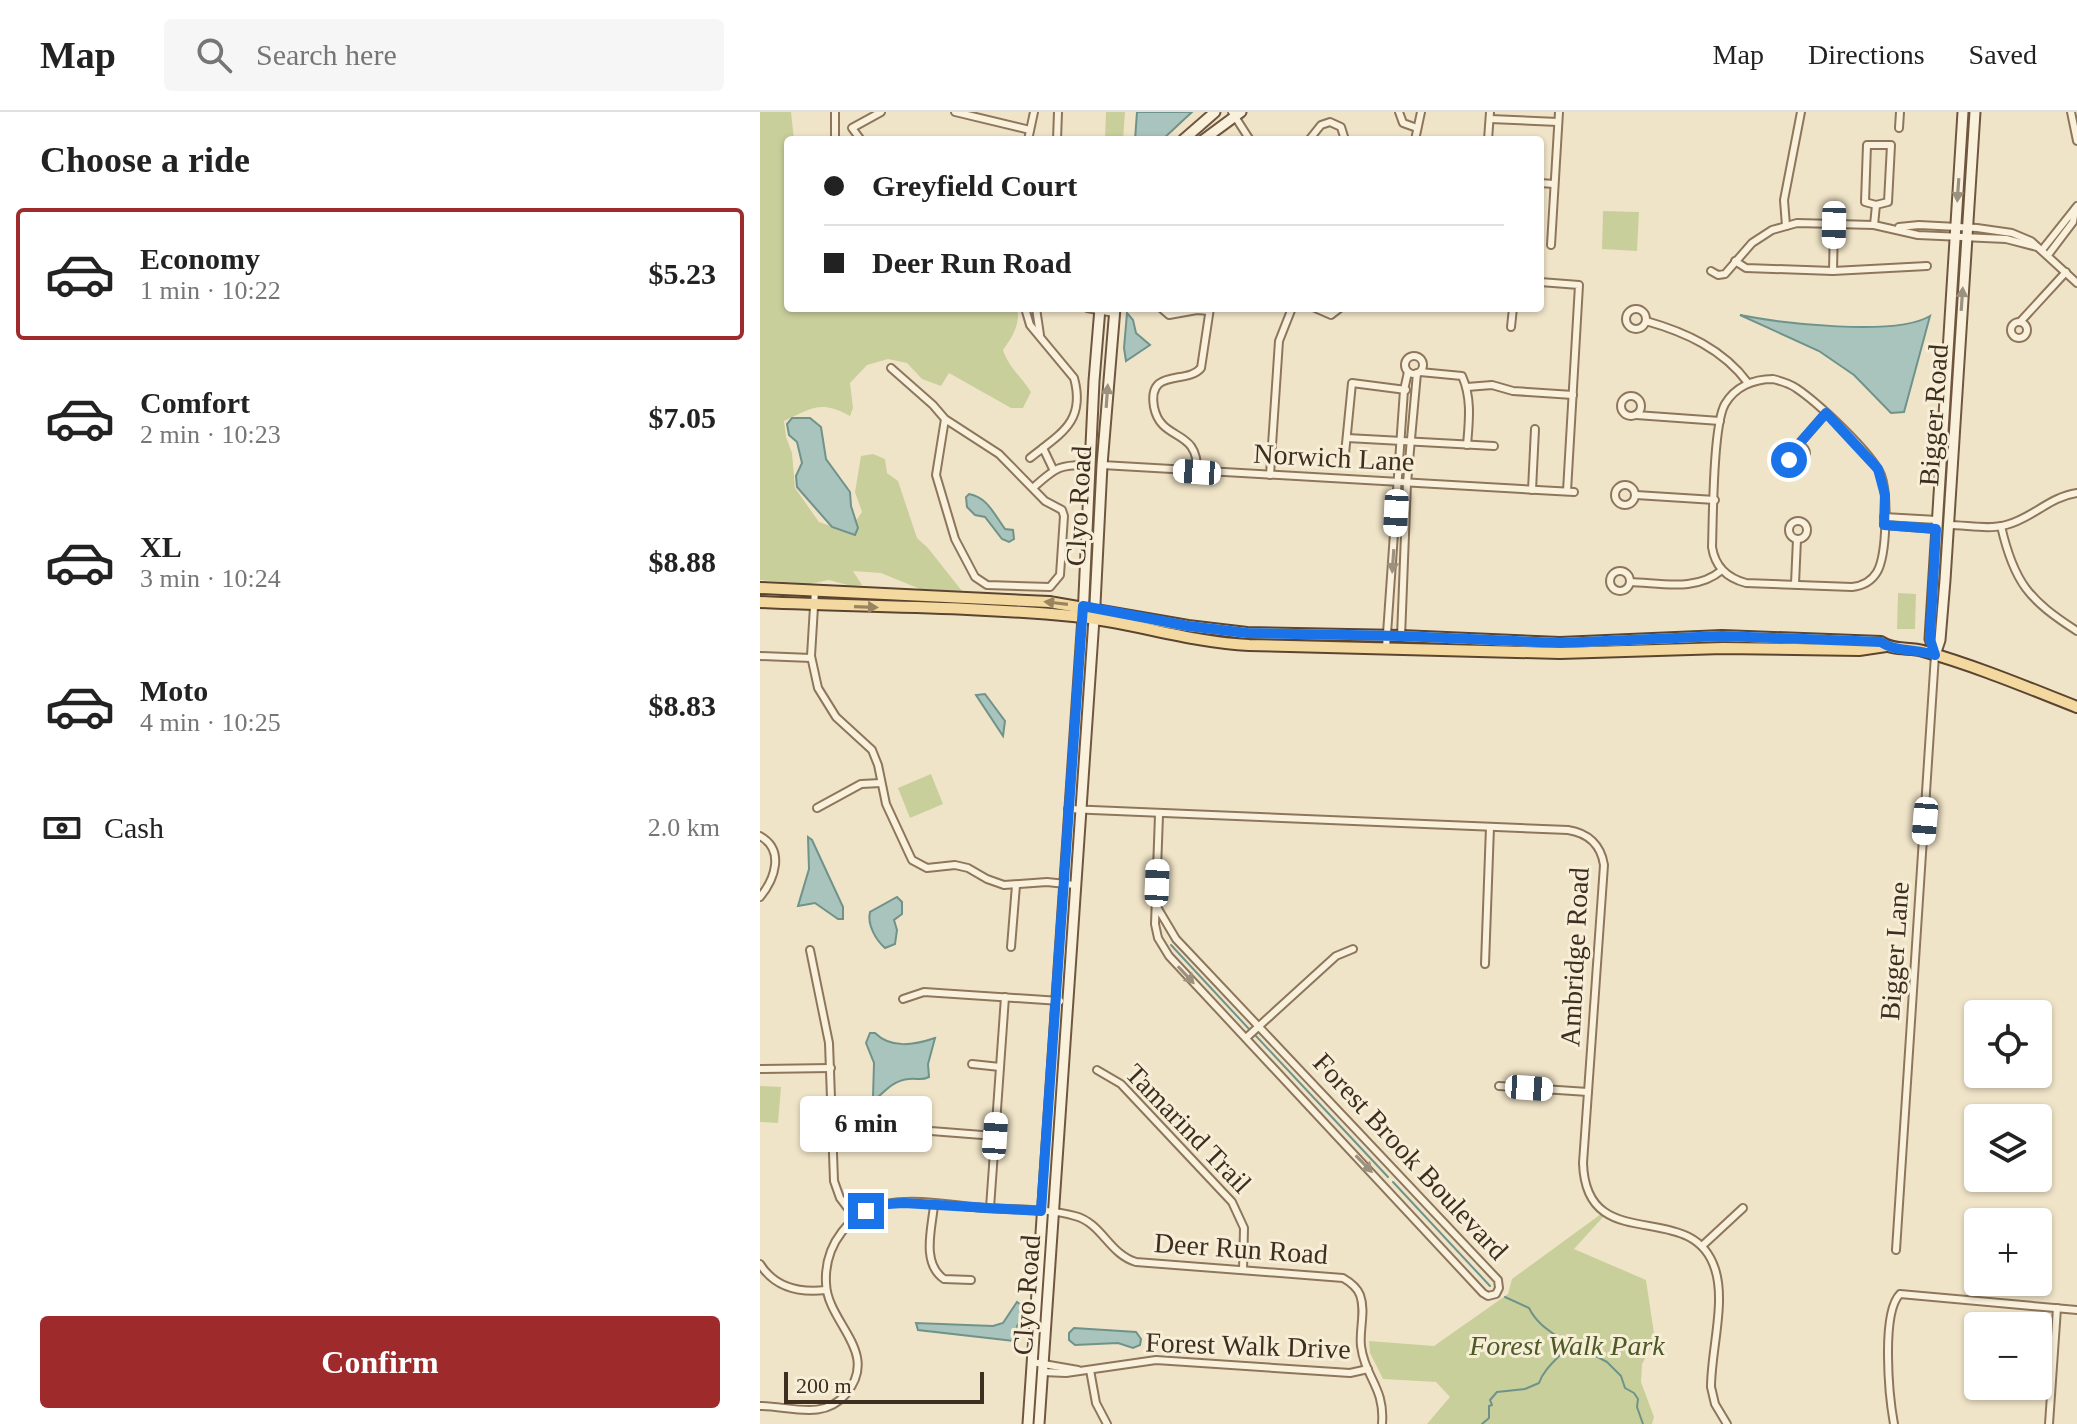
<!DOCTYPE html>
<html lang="en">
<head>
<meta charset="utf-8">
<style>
	:root { --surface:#fff; --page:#f6f6f6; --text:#222; --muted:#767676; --line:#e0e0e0; --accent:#9e2a2b }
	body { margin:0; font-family:"Times New Roman",serif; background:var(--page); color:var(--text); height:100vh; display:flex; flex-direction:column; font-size:30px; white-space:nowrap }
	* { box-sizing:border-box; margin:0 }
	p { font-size:26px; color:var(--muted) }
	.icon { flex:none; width:44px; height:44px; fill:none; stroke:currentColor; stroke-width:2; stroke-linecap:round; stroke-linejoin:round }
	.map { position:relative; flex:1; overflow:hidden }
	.panel { display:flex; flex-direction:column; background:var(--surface); width:760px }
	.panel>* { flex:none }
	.top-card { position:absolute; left:24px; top:24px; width:760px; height:176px; border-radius:8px; box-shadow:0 2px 6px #0004; display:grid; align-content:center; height:176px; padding:0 40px; background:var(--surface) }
	.controls { position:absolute; left:1204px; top:888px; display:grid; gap:16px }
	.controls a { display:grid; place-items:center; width:88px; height:88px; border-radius:8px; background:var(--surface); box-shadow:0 2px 6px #0004; font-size:40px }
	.scale { position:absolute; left:24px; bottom:20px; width:200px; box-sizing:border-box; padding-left:8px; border:4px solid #3d2e20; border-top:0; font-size:22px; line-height:28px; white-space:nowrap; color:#3d2e20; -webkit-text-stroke:6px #f7eed8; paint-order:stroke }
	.end { position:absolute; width:36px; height:36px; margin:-18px; border:10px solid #1a73e8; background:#fff; box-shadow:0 0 0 4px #fff }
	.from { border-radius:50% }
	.bubble { position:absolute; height:56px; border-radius:8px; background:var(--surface); box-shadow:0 2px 6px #0004; font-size:26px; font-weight:800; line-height:56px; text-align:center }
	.car { position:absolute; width:24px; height:48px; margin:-24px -12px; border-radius:10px; box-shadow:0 0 6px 2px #0007; background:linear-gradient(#fff 24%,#345 0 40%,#fff 0 76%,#345 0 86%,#fff 0) }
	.top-card b { display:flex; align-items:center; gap:28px; height:76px; font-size:30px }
	.top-card b+b { border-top:2px solid var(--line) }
	.top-card i { width:20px; height:20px; background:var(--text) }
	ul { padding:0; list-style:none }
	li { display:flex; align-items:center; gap:24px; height:132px; margin:0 16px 12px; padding:0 24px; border:4px solid transparent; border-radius:8px }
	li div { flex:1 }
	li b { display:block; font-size:30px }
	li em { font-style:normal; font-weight:800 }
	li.on { border-color:var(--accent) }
	li>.icon { width:72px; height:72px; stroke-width:1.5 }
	h2 { padding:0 40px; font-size:36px; line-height:96px }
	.pay { display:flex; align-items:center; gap:20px; height:88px; padding:0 40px; font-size:30px }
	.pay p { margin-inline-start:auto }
	.cta { display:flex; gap:16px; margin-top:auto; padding:16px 40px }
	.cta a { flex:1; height:92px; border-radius:8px; background:var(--accent); color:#fff; font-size:32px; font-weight:800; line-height:92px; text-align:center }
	header { display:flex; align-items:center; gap:48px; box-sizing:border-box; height:112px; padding:0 40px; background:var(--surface); border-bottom:2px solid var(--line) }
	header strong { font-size:38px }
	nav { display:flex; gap:44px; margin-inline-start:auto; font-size:28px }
	.search { width:560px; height:72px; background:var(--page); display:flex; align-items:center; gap:20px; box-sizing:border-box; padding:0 28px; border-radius:8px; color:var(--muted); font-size:30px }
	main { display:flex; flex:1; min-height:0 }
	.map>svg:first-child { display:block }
</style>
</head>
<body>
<header>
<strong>Map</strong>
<div class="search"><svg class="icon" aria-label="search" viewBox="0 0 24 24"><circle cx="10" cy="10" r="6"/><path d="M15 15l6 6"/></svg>Search here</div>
<nav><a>Map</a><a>Directions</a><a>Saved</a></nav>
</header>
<main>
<section class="panel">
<h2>Choose a ride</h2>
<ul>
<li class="on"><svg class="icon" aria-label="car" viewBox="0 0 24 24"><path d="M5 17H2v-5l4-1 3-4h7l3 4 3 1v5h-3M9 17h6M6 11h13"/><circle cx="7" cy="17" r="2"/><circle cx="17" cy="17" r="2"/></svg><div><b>Economy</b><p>1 min · 10:22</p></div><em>$5.23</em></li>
<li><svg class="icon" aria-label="car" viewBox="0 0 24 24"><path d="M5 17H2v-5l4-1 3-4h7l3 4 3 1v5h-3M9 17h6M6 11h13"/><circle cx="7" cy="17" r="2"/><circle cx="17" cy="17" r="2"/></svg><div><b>Comfort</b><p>2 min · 10:23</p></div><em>$7.05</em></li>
<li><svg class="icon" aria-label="car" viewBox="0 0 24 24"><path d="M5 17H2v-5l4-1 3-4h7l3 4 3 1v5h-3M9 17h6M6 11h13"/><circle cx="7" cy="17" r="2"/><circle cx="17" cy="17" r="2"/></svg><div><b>XL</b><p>3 min · 10:24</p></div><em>$8.88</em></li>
<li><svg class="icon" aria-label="car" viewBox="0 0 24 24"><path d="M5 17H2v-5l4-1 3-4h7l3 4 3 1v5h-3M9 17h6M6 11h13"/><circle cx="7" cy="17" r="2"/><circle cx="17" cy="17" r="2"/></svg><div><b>Moto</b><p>4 min · 10:25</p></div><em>$8.83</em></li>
</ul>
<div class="pay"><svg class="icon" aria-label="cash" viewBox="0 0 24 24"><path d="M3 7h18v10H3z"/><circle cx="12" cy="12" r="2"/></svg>Cash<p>2.0 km</p></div>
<div class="cta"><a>Confirm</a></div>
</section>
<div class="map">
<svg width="1317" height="1312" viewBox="0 0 1317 1312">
	<rect width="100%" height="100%" fill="#f0e4c8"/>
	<g fill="#c9cf9b">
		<path d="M0 0H31L34 28H28V196H257C261 211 252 226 243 238 249 256 261 264 271 280L263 296H251L189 261 181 274 162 267 147 251 128 247 107 253 90 271 93 296 90 304C60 288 53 296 24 309L26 325 32 341 35 376 59 410 88 420 102 400 95 380 101 344 113 342 125 347 127 361 138 369 157 426 168 436 202 479 160 477 121 461 93 459 102 473 91 474 69 468 49 472 0 468Z"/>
		<polygon points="346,0 365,0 363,28 345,28"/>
		<polygon points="843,99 879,100 877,139 842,137"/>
		<polygon points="1138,481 1156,482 1155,517 1137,517"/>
		<polygon points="171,662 183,692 150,706 138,676"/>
		<polygon points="0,974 21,975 18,1011 0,1010"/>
		<polygon points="841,1102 844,1104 814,1137 886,1168 895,1228 882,1252 881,1270 894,1305 892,1312 667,1312 690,1285 676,1270 623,1267 610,1241 609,1229 674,1234 748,1182 752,1167"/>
	</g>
	<g fill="#a9c4bc" stroke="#6f938a" stroke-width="2">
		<polygon points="377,0 432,0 402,28 375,28"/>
		<polygon points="367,201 373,208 376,221 390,233 366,249 364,236"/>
		<path d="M980 203C1021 211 1135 225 1170 204L1144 300 1131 301 1094 263 1059 239Z"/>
		<polygon points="32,306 50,306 61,315 66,347 90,380 91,394 98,416 95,423 72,415 37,375 36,364 42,351 37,330 29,323 27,312"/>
		<path d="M209 382C227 385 234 402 245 417L253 418 254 427 249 430 242 427 225 405 215 403 207 395 206 385Z"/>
		<polygon points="225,582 245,609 243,624 216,583"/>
		<polygon points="48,725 52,728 83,795 83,807 78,807 55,791 38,794 49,757"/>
		<path d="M137 785 142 790V802L134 808 137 818 135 832 125 836C116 828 107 813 110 800Z"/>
		<path d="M110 921H115C131 937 154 933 175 926L168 952 169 965C161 969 158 966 149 967 135 968 127 977 118 985H113L114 951 106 931Z"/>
		<polygon points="257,1190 261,1193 261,1209 257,1214 261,1227 254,1229 158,1218 156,1211 233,1214 243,1211"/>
		<polygon points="314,1216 376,1220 381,1227 380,1233 373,1236 358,1231 315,1233 309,1228 309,1221"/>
	</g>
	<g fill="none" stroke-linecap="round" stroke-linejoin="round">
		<g stroke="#6f938a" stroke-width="2">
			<polyline points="411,833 489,917"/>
			<polyline points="496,924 628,1065"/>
			<polyline points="633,1070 730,1174"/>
			<path d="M745 1185 769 1196C778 1214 792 1220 808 1232"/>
			<path d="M722 1312 729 1306V1294L732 1293 730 1288 737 1280 765 1277 779 1271C784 1256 799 1246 809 1233L813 1232 847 1250 861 1264 865 1276 874 1281 878 1287 877 1295 883 1312"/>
		</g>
		<defs>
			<g id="street">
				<polyline points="75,0 75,28"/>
				<polyline points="195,0 270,18"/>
				<polyline points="472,0 490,28"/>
				<polyline points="639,0 643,11 657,16"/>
				<polyline points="1311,0 1317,29"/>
				<polyline points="730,7 798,10"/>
				<polyline points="1139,16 1140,0"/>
				<polyline points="101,28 92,16 121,0"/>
				<polyline points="268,28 274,0"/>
				<polyline points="297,28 298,0"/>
				<polyline points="549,28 561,13 570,10 581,15 585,28"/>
				<polyline points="655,28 661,0"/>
				<polyline points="728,28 730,0"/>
				<polyline points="780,71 794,72"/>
				<polyline points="1114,113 1116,93 1105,90 1107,33 1131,33 1128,90 1116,93"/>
				<polyline points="1026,114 1024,88 1041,0"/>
				<polyline points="1139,115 1159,113 1217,116 1252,121 1271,129 1317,171"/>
				<polyline points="791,133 799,0"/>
				<polyline points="1282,138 1317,94"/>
				<polyline points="1288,143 1313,110 1315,97"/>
				<polyline points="975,149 986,156 1073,159 1167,154"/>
				<polyline points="951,159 958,163 965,162 992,131 1012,118 1037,111 1114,113 1158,123 1246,127 1277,135"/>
				<polyline points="1073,159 1074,113"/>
				<polyline points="780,170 819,173 807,379"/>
				<path d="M265 196 270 213 314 266C326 310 300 322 270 346"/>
				<polyline points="276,196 280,223"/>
				<polyline points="327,196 354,201"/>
				<polyline points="401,196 409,203 437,198 449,199"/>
				<polyline points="555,196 571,203 580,196"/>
				<circle cx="876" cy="207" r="10"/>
				<path d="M886 209C925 220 963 237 988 271"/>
				<polyline points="1260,210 1306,160"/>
				<circle cx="1259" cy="218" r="8"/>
				<polyline points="751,215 753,196"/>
				<circle cx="654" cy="253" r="9"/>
				<polyline points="131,256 173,293 185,307 239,342 285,389 302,398 304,404 300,463 290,475 227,473 215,465 195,427 176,363 185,307"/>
				<path d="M660 260 702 264C712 286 709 310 707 333"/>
				<path d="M1013 267C1021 269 1029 271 1036 276 1057 290 1111 340 1121 363 1128 381 1127 443 1117 460 1111 470 1102 474 1092 475L986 471C967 466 955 455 952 435 953 406 953 313 965 292 975 275 993 267 1013 267Z"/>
				<polyline points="707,275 732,273 753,279 813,283"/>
				<circle cx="871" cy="294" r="10"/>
				<polyline points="876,303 960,309"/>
				<polyline points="587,326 734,334"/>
				<circle cx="1037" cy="342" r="9"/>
				<polyline points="1038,333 1066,301"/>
				<polyline points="283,336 293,357"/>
				<polyline points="584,352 592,271 646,278"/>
				<polyline points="342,353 814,380"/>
				<path d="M437 360C439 315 401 331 394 295 387 255 427 273 441 256L450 196"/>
				<polyline points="510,363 519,229 532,196"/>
				<circle cx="865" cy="383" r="10"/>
				<path d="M274 375C296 355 301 352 330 353"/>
				<polyline points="772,378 775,317"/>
				<polyline points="876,383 955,388"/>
				<polyline points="1124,405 1177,408"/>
				<circle cx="1038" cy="418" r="9"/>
				<polyline points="1124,413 1176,417"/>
				<path d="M1188 413C1207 413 1228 418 1246 413 1273 406 1289 385 1317 381"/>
				<path d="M1241 414C1254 471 1269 488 1317 519"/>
				<circle cx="860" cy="469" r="10"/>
				<path d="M870 470C902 471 936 480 962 458"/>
				<polyline points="1035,472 1037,427"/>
				<polyline points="55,478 51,544 58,576 76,605 112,638 118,653 126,692 152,748 167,756 195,753 208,756 227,767 244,773 287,770 315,773"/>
				<polyline points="641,525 647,371 657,261"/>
				<polyline points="626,536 644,278 648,260"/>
				<polyline points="0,544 51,546"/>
				<polyline points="57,696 101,672 121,671"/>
				<path d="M308 697 808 718C828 721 841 733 844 753L823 1051C826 1147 932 1084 955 1157 966 1190 951 1239 951 1275L955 1292 967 1312"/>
				<path d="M0 724C25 738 15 767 0 785"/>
				<polyline points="397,795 416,827 738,1168 739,1176 736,1182 728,1184 723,1181 409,844 398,826 395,812 399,703"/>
				<polyline points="251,835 256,773"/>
				<polyline points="50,838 69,931 74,1069 80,1086 95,1106"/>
				<polyline points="725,852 730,715"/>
				<polyline points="143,887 164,880 300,889"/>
				<polyline points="486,926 576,844 593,837"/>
				<polyline points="212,952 240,955"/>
				<polyline points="0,957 71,956"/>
				<polyline points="337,958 361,972 472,1090 484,1116 483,1158"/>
				<polyline points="739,974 828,980"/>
				<polyline points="156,1010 171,1019 235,1024"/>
				<path d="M174 1093C172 1116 161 1151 184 1167L211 1168"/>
				<polyline points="230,1096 245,885"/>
				<polyline points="942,1134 983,1096"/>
				<polyline points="1136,1138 1175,543"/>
				<path d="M0 1152C15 1176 40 1181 66 1178"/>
				<polyline points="272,1250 318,1258"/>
				<polyline points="330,1258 336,1291 347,1312"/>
				<polyline points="282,1260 306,1261 396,1248 590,1261 608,1257"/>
				<path d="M0 1294C30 1294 63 1309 86 1282 121 1240 67 1211 66 1171 64 1133 90 1099 127 1092 155 1086 196 1094 224 1096 254 1098 287 1096 315 1104 342 1111 349 1142 376 1150L583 1166C590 1170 597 1175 600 1183 606 1199 599 1218 601 1234 605 1266 625 1275 622 1312"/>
				<path d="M1134 1312C1129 1285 1121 1201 1140 1182L1317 1198"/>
				<polyline points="1289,1312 1297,1196"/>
			</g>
			<g id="secondary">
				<polyline points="423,28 455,0"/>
				<polyline points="443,28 481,0"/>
				<polyline points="1175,543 1180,528 1185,468 1215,0"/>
				<polyline points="1175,543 1170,527 1203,0"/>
				<polyline points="268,1312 323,505 334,269 340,196"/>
				<polyline points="279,1312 335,492 342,353 355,196"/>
			</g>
			<g id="primary">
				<path d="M0 476 289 490 428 514 487 521 641 524 800 531 962 524 1121 530C1132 539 1150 535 1163 539 1216 554 1266 575 1317 595"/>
				<path d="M0 490C104 495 209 494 313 504 372 510 429 530 489 533L800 541 963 536 1099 538 1126 534"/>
			</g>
		</defs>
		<use href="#street" stroke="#8d765c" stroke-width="10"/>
		<use href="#secondary" stroke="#6f573f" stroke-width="13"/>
		<use href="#primary" stroke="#5b4430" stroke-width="14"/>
		<use href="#street" stroke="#faf1dc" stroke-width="6"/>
		<use href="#secondary" stroke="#faf1dc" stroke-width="9"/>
		<use href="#primary" stroke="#f3d9a0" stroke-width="10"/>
	</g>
	<defs><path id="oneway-solid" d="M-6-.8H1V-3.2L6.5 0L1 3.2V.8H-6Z" transform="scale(2)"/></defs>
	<g fill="#9c907e">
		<use href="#oneway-solid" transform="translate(1198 78) rotate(94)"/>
		<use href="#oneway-solid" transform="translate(1202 187) rotate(-86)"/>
		<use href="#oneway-solid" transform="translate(347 284) rotate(-86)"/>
		<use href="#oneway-solid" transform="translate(633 449) rotate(94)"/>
		<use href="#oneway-solid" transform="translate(426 863) rotate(47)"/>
		<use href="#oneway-solid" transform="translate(604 1052) rotate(46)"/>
	</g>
	<g fill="#988460">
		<use href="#oneway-solid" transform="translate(296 491) rotate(-173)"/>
		<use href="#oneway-solid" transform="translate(106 495) rotate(2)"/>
	</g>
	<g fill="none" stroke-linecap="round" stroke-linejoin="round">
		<path stroke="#1a73e8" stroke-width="10" d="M106 1099 127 1092 144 1091 281 1099 323 494 428 514 487 521 641 524 800 531 962 524 1121 530C1135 540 1158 537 1175 543L1170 527 1176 417 1124 413 1125 383 1118 357 1066 301 1038 333 1030 336 1028 342 1029 348"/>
	</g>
	<g text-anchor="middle" stroke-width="6" stroke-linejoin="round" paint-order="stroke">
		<g font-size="28" fill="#3d2e20" stroke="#f7eed8">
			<text transform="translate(1173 303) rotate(-86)" y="10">Bigger Road</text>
			<text transform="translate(574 345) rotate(3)" y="10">Norwich Lane</text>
			<text transform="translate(318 394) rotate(-87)" y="10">Clyo Road</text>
			<text transform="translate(1134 839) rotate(-86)" y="10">Bigger Lane</text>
			<text transform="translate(814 845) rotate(-87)" y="10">Ambridge Road</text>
			<text transform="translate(429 1016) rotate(46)" y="10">Tamarind Trail</text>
			<text transform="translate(651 1044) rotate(47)" y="10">Forest Brook Boulevard</text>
			<text transform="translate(481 1136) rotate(4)" y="10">Deer Run Road</text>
			<text transform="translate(266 1183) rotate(-86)" y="10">Clyo Road</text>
			<text transform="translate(488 1233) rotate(2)" y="10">Forest Walk Drive</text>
		</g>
		<g font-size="28" font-style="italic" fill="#4d5a26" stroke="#f7eed8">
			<text x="807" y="1243">Forest Walk Park</text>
		</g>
	</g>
</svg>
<div class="controls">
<a><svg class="icon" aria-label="locate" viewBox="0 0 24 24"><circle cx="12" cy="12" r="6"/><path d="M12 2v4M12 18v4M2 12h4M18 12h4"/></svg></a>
<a><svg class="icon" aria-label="layers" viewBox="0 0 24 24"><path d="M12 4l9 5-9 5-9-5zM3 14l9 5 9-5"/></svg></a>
<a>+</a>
<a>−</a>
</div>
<div class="scale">200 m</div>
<i class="end from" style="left:1029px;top:348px"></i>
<i class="end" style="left:106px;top:1099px"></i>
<div class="bubble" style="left:40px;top:984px;width:132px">6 min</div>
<i class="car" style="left:1074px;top:113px;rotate:181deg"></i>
<i class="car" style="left:437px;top:360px;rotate:274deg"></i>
<i class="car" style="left:636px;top:401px;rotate:183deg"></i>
<i class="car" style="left:1165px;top:709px;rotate:185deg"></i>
<i class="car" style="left:397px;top:771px;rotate:2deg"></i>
<i class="car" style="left:769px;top:976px;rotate:94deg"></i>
<i class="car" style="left:235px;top:1024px;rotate:4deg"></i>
<div class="top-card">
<b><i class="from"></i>Greyfield Court</b>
<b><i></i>Deer Run Road</b>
</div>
</div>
</main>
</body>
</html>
